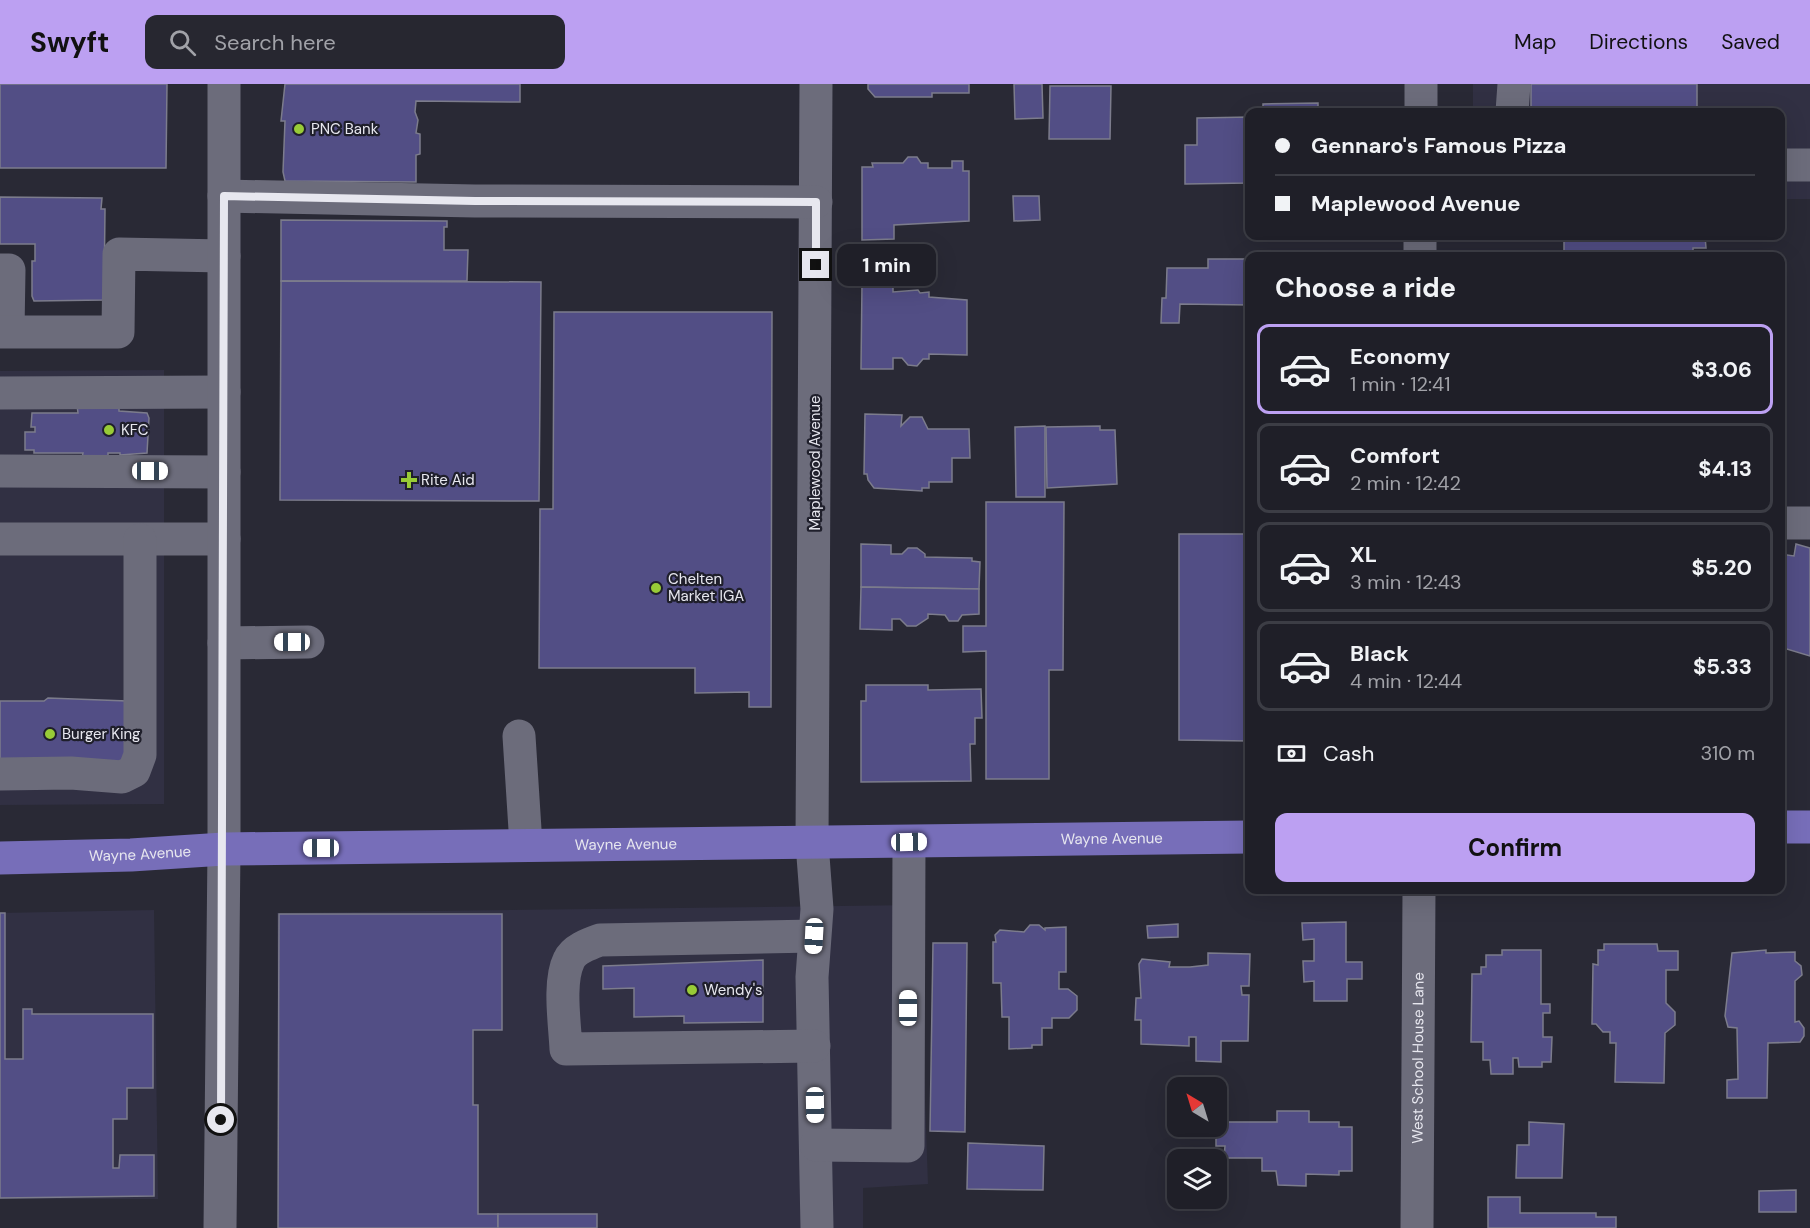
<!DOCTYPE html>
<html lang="en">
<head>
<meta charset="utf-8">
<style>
	:root { --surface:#1f1f28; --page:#272730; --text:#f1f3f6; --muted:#a1a2a8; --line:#3c3d45; --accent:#bca0f2 }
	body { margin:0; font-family:"DM Sans",sans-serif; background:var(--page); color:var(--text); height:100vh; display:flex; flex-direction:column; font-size:22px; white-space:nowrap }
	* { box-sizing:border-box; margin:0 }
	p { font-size:20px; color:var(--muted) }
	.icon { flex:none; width:33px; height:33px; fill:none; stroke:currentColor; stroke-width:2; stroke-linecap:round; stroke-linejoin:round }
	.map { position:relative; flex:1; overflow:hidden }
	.drawer { position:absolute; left:1245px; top:168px; width:540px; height:642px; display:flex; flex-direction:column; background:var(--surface); border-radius:12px; box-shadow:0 6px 24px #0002,0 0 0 2px var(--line) }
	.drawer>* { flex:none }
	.banner { position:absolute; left:1245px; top:24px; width:540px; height:132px; border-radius:12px; box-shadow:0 6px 24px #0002,0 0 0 2px var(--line); display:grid; align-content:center; height:132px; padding:0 30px; background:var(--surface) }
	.needle { width:39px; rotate:322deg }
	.fabs { position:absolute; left:1167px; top:993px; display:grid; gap:12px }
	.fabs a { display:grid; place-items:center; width:60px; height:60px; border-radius:12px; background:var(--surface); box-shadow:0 6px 24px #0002,0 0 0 2px var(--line); font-size:30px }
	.end { position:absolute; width:27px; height:27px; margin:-14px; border:8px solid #e7e7ef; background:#111; box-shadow:0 0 0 3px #111 }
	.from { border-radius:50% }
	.bubble { position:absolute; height:42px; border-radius:12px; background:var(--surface); box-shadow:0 6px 24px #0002,0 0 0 2px var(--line); font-size:20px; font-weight:700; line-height:42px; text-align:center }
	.car { position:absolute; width:18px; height:36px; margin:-18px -9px; border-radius:8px; box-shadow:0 0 4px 2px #0007; background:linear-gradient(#fff 24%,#345 0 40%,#fff 0 76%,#345 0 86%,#fff 0) }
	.banner b { display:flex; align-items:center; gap:21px; height:57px; font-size:22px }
	.banner b+b { border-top:2px solid var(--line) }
	.banner i { width:15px; height:15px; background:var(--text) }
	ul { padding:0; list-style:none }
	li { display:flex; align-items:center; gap:18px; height:90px; margin:0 12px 9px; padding:0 18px; border:3px solid var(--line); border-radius:12px }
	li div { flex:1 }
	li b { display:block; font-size:22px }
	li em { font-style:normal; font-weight:700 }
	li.on { border-color:var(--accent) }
	li>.icon { width:54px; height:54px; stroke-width:1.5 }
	h2 { padding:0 30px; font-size:27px; line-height:72px }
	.pay { display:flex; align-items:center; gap:15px; height:66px; padding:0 30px; font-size:22px }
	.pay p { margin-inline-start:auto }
	.primary-button { display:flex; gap:12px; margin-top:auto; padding:12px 30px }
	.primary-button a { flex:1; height:69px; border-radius:12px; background:var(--accent); color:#111; font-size:24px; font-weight:700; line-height:69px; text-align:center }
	header { display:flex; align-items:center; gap:36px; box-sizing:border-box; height:84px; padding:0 30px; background:var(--accent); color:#111 }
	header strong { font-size:28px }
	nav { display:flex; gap:33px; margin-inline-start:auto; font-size:21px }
	.search { width:420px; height:54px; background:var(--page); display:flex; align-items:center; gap:15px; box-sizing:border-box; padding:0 21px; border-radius:12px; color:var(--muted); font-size:22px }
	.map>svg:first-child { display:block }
</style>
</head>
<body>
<header>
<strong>Swyft</strong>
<div class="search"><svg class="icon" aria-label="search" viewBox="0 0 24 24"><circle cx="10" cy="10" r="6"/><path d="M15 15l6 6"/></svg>Search here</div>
<nav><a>Map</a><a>Directions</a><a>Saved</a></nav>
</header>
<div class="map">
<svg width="1810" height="1144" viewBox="0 0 1810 1144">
	<rect width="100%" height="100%" fill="#292935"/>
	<g fill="#313043">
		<polygon points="1473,0 1810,0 1810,115 1781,115 1780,28 1473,28"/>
		<polygon points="164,286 164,720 0,721 0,287"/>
		<polygon points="918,821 928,1100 863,1104 863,1144 278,1144 277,829"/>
		<polygon points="154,826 158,1115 0,1115 0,829"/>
	</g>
	<g fill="#524e85" stroke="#7c7c8c" stroke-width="1.5">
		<polygon points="0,0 167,0 166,84 0,84"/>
		<polygon points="285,0 520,0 520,18 416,17 415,28 418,36 416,49 420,50 420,70 416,71 416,98 285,97 283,88 285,37 281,37"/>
		<polygon points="868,0 969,0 969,9 932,9 932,13 875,13 868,5"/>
		<polygon points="1014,0 1042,0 1043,34 1015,35"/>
		<rect x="1531" y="0" width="166" height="28"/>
		<polygon points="1050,2 1111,2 1110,55 1049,55"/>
		<polygon points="1318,19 1318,28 1263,28 1263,20"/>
		<polygon points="1250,33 1248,99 1185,100 1185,61 1197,61 1197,34"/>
		<polygon points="908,73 917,73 921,79 928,79 928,84 952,84 952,77 963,77 963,87 969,87 969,137 894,141 894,155 862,156 862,83 873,83 872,79 903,79"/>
		<polygon points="1013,112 1039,112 1040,136 1014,137"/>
		<polygon points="0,113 102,114 101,125 105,125 104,216 34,217 32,212 32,177 35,177 35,160 0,160"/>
		<polygon points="281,136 447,137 447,143 444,143 444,166 468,166 467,197 281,197"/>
		<polygon points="1564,152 1705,152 1706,164 1693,164 1693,169 1673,169 1673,172 1564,172"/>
		<polygon points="1208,175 1250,175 1250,221 1180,220 1179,239 1161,239 1162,214 1166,214 1167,184 1208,184"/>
		<polygon points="281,197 541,198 539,417 280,416"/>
		<polygon points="862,199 893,200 893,208 918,206 920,209 929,208 929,213 967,216 967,271 929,270 929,275 923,275 917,282 908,281 902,274 893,274 893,285 861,285"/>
		<polygon points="554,228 772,228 771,623 749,623 749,608 695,609 695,584 539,584 540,425 553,425"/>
		<polygon points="77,321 119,322 119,327 147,329 149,334 147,369 120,371 120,369 108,369 108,374 82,374 83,369 34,369 34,366 25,366 25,348 35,348 35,343 31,343 32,329 78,329"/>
		<polygon points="865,330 902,331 901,342 910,333 922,333 928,345 969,345 970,374 952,374 952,398 929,398 929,404 922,404 922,407 874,404 868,396 867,390 864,390"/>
		<polygon points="1045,342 1045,413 1016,413 1015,343"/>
		<polygon points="1100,342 1100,346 1115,346 1117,400 1047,404 1046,343"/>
		<polygon points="986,418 1064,418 1063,586 1049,586 1049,695 986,695 986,567 963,568 963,542 986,542"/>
		<polygon points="1179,450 1250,450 1250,657 1179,656"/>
		<polygon points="861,460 891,461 891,470 902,470 908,464 917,464 925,470 925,473 972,474 972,477 980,478 979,505 861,503"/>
		<polygon points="1796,460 1810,464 1810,572 1780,563 1780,470 1794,472"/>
		<polygon points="861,503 979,505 979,530 962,531 958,537 949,537 945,531 928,530 928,534 916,542 907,542 900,535 892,535 892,546 860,545"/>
		<polygon points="866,601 928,601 928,606 981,605 982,634 975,634 975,660 970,660 971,697 861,698 861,617 866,617"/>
		<polygon points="48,614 127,617 126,682 0,682 0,617 44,617"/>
		<polygon points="0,829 5,829 5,975 23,975 23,925 32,925 32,930 153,930 153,1004 127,1004 127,1035 113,1035 113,1084 119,1084 120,1071 154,1071 154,1112 0,1114"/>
		<polygon points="279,830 502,830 502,946 473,946 473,1021 478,1021 478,1130 498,1130 498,1144 278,1144"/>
		<polygon points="1346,838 1346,878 1362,878 1362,895 1347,895 1347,917 1314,917 1314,897 1304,898 1303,877 1314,877 1314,855 1303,856 1302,839"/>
		<polygon points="1178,840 1178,853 1148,854 1147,842"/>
		<polygon points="1030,841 1039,841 1045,846 1045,844 1066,843 1066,888 1059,888 1059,905 1068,905 1077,912 1077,926 1069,934 1052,934 1052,944 1042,944 1042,961 1032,961 1032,964 1009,965 1009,933 1002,933 1001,899 993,899 993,858 996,858 995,851 1000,846 1024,848"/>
		<polygon points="933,859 967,859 965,1048 930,1047"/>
		<polygon points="1604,860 1657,860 1658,867 1678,867 1678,886 1666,886 1666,919 1675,928 1675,941 1665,949 1664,999 1615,998 1616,959 1610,959 1610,948 1603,948 1596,940 1592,940 1593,880 1598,881 1598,866 1604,866"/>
		<polygon points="1502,866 1541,866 1541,920 1550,920 1550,929 1543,929 1543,953 1552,953 1551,978 1542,978 1542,983 1519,983 1518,974 1513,974 1513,990 1491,990 1490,976 1483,976 1483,958 1471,958 1472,890 1481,890 1481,883 1486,883 1486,871 1502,871"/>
		<polygon points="1766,866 1766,869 1795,868 1795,877 1801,882 1802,891 1795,897 1795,938 1799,937 1804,944 1804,952 1800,958 1768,959 1767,1014 1727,1014 1727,996 1738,995 1737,944 1728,943 1725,932 1732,869"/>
		<polygon points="1208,869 1250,870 1249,902 1241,902 1242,911 1249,911 1248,957 1221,957 1221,978 1196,977 1196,953 1189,953 1189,962 1141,960 1141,936 1135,936 1136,914 1141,914 1139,880 1142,875 1170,878 1169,883 1190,883 1208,881"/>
		<polygon points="763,876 763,938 684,939 684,932 634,933 634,904 603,905 603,882"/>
		<polygon points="1277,1027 1309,1027 1309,1038 1339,1038 1339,1043 1352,1043 1352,1087 1339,1087 1339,1091 1306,1090 1306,1102 1278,1101 1276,1087 1262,1087 1262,1074 1224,1074 1225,1062 1216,1062 1216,1040 1225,1040 1225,1038 1277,1038"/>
		<polygon points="1529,1038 1564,1040 1562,1094 1516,1094 1517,1061 1529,1061"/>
		<polygon points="968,1059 1044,1062 1043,1106 967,1105"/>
		<polygon points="1796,1106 1796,1128 1759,1128 1759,1107"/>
		<polygon points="1488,1113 1520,1113 1520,1129 1596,1129 1596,1133 1616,1133 1616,1144 1488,1144"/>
		<rect x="498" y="1130" width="99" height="14"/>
	</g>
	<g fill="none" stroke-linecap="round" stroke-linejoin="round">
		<g stroke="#6c6c7b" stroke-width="33">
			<polyline points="816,0 812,759 817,825 812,893 817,1144"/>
			<polyline points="1421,28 1421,0"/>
			<polyline points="1512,28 1514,0"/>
			<polyline points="1780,81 1810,81"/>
			<polyline points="224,112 475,117 816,118"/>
			<polyline points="1420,172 1420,152"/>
			<polyline points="0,186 9,186 8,247"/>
			<polyline points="0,248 118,248 119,170 224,172"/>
			<polyline points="0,309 224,308"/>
			<polyline points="0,387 224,388"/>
			<polyline points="1780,439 1810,439"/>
			<polyline points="0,455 224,455"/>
			<polyline points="224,559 308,558"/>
			<polyline points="519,652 526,761"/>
			<polyline points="0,690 71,689 122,693 134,687 140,671 140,456"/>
			<path d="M814 962 566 965C565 941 558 898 569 876 574 865 589 860 600 856L814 852"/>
			<polyline points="816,1061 908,1062 909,758"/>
			<polyline points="220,1144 224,765 224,0"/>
			<path id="s1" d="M1417 1144 1419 806"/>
		</g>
		<g stroke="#776eb9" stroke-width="33">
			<polyline points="1780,743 1810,743"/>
			<path id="s2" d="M0 774 131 771 224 765 1250 753"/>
		</g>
	</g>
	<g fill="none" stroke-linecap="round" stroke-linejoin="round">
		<polyline stroke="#e7e7ef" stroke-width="8" points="221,1036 224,112 475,117 816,118 816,181"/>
	</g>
	<g fill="#98cb37" stroke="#1f1f2b" stroke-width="2">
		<circle cx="299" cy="45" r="6"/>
		<circle cx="109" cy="346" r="6"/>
		<path d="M406 387h6v6h6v6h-6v6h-6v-6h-6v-6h6z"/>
		<circle cx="656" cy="504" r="6"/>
		<circle cx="50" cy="650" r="6"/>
		<circle cx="692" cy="906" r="6"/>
	</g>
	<g text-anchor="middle" stroke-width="4.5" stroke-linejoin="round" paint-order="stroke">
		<g font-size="15" fill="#e7e7ef" stroke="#1f1f2b" text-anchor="start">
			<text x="311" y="50">PNC Bank</text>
			<text x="121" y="351">KFC</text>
			<text x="421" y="401">Rite Aid</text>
			<text x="668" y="500">Chelten<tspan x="668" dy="17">Market IGA</tspan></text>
			<text x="62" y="655">Burger King</text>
			<text x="704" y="911">Wendy's</text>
		</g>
		<g font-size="15" fill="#e7e7ef" stroke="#1f1f2b">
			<text transform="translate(815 379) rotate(-90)" y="5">Maplewood Avenue</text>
			<text dy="5" stroke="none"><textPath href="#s2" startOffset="1112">Wayne Avenue</textPath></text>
			<text dy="5" stroke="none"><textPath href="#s2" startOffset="626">Wayne Avenue</textPath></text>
			<text dy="5" stroke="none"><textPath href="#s2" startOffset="140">Wayne Avenue</textPath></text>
			<text dy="5" stroke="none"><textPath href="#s1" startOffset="170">West School House Lane</textPath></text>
		</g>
	</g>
</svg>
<div class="fabs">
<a><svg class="needle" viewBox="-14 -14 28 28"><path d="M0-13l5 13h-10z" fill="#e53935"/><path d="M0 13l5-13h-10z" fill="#a1a2a8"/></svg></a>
<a><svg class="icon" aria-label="layers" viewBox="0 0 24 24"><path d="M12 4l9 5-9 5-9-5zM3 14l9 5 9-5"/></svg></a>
</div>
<i class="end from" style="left:221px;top:1036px"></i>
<i class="end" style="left:816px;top:181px"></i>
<div class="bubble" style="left:837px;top:160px;width:99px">1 min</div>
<i class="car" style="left:150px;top:387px;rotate:90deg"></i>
<i class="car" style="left:292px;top:558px;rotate:270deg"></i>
<i class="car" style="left:909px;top:758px;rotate:89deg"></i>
<i class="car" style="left:321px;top:764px;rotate:270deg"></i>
<i class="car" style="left:814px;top:852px;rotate:183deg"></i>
<i class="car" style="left:908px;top:924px;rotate:0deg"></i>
<i class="car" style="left:815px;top:1021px;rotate:179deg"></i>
<div class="banner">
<b><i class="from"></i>Gennaro's Famous Pizza</b>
<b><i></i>Maplewood Avenue</b>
</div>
<section class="drawer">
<h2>Choose a ride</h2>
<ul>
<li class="on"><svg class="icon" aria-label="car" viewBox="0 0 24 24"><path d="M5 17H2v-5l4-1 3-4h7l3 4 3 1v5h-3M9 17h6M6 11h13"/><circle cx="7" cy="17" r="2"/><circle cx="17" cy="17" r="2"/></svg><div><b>Economy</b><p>1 min · 12:41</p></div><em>$3.06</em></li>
<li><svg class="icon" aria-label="car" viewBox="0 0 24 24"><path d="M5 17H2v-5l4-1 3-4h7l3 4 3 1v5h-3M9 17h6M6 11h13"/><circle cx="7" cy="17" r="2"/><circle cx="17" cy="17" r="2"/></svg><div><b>Comfort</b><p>2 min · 12:42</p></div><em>$4.13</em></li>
<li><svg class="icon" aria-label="car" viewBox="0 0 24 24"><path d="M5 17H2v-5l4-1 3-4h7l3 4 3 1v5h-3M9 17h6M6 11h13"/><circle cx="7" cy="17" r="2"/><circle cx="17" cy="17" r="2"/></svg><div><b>XL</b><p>3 min · 12:43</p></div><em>$5.20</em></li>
<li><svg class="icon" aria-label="car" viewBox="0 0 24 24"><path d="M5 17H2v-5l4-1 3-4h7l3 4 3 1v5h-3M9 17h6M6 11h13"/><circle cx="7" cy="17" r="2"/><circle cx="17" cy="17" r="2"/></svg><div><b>Black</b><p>4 min · 12:44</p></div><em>$5.33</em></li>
</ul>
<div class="pay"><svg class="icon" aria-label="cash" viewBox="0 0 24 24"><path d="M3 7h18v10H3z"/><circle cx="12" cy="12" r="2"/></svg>Cash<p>310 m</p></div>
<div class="primary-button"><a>Confirm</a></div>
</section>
</div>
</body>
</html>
